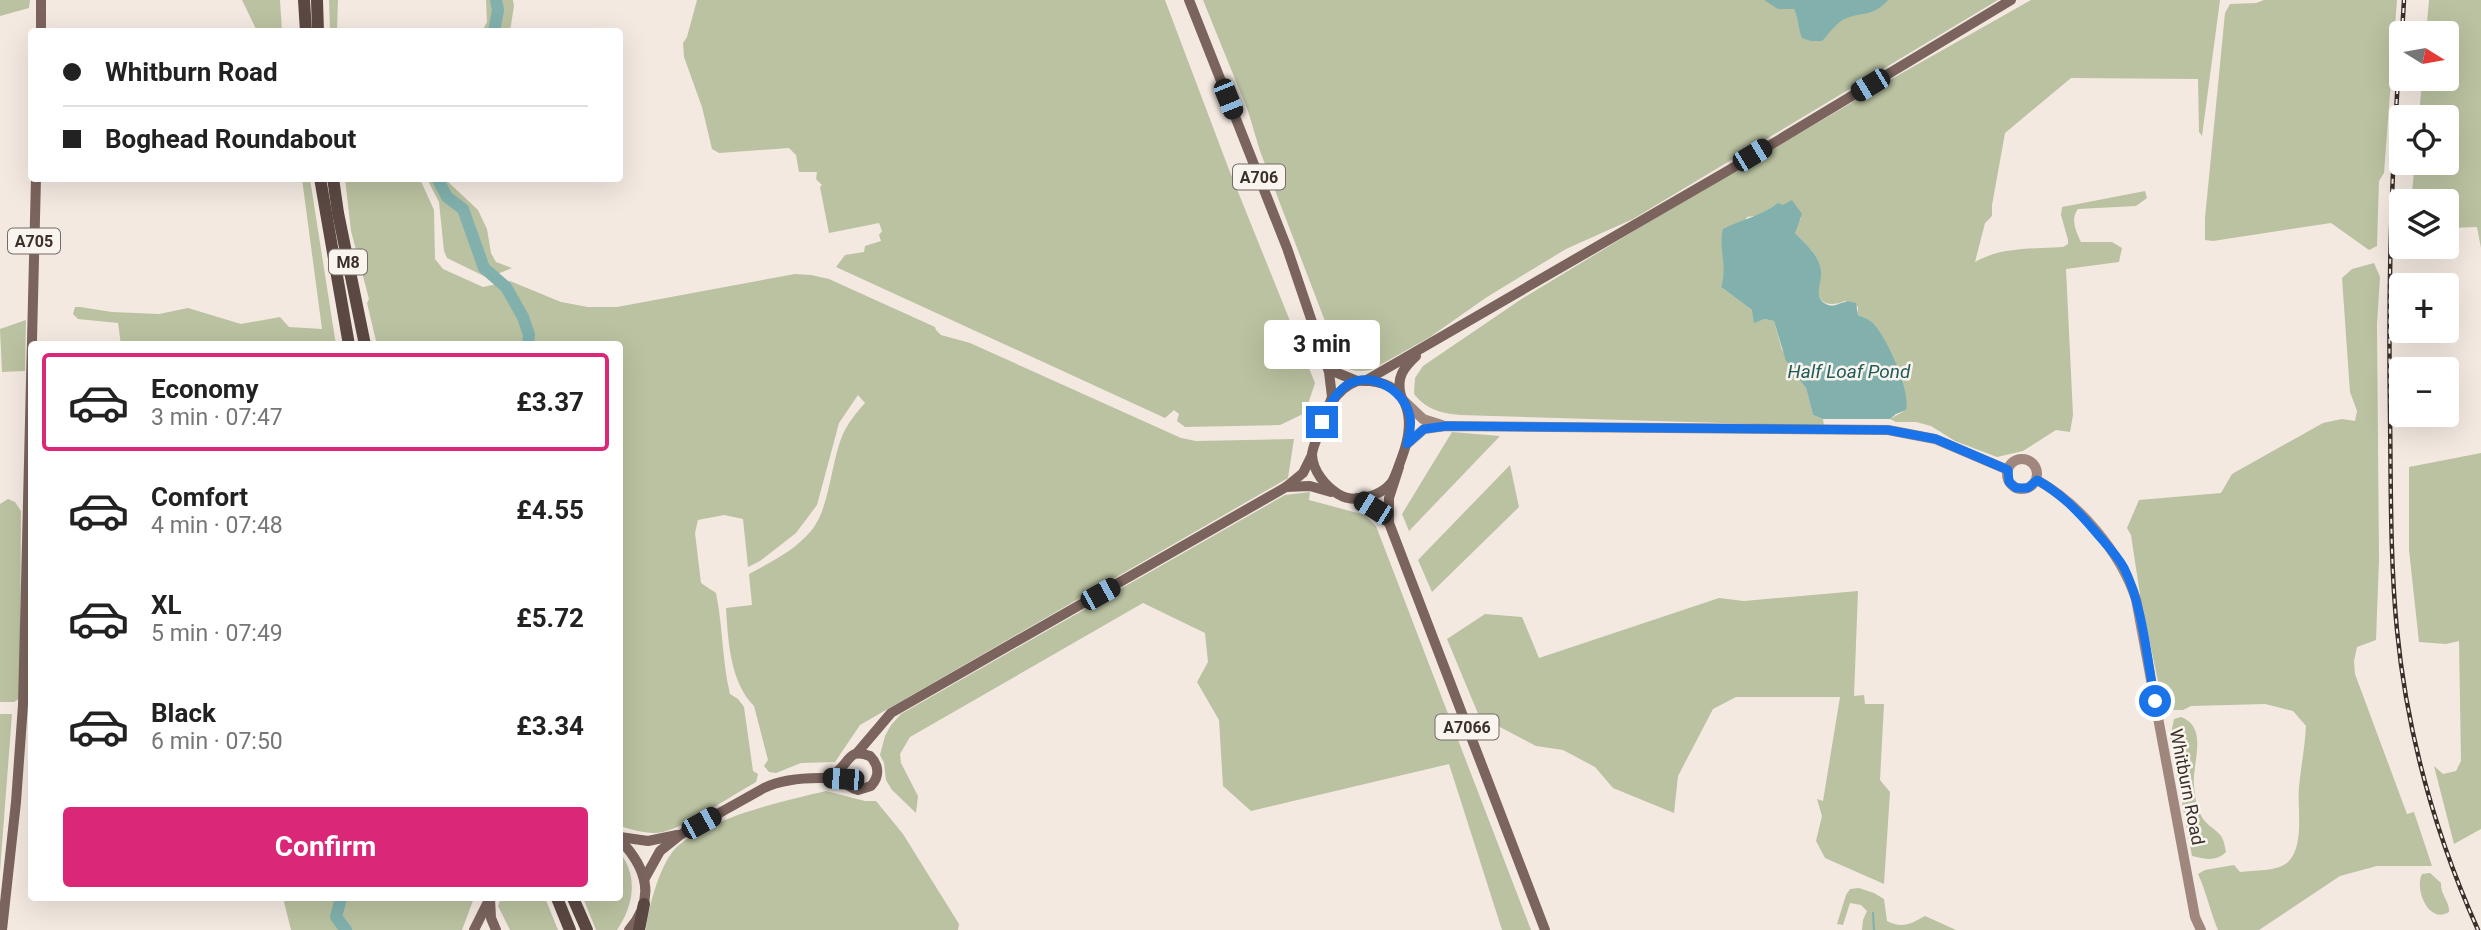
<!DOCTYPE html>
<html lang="en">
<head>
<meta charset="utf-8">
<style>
	:root { --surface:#fff; --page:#f6f6f6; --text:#222; --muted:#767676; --line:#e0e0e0; --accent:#db2777 }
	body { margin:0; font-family:Roboto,sans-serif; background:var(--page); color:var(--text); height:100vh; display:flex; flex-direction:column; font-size:26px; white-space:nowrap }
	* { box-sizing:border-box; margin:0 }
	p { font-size:23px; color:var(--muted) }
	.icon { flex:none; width:38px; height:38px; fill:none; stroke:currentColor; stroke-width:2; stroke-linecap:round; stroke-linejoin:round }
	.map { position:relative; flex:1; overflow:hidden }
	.drawer { position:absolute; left:28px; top:341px; width:595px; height:560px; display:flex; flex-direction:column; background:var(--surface); border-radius:7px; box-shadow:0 7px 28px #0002 }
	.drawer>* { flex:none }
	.banner { position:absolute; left:28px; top:28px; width:595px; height:154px; border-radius:7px; box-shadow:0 7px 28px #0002; display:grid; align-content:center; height:154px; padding:0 35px; background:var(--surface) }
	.needle { width:46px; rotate:101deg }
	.tools { position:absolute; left:2389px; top:21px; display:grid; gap:14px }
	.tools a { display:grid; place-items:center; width:70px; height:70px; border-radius:7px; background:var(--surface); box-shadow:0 7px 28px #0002; font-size:35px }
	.end { position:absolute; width:32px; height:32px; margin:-16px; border:9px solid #1a73e8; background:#fff; box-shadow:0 0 0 4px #fff }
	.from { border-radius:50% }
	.bubble { position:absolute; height:49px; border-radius:7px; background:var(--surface); box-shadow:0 7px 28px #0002; font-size:23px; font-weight:700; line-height:49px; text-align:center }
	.car { position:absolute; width:21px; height:42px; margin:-21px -10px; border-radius:9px; box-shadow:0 0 5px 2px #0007; background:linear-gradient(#222 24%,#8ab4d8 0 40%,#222 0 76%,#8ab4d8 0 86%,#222 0) }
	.banner b { display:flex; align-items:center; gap:24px; height:66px; font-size:26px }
	.banner b+b { border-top:2px solid var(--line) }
	.banner i { width:18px; height:18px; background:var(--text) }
	ul { padding:12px 0 0; list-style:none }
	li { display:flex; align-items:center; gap:21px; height:98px; margin:0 14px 10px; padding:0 21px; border:4px solid transparent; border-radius:7px }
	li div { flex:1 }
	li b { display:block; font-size:26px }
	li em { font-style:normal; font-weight:700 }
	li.selected { border-color:var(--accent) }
	li>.icon { width:63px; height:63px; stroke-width:1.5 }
	.button { display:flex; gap:14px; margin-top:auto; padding:14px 35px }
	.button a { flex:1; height:80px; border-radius:7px; background:var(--accent); color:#fff; font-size:28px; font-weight:700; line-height:80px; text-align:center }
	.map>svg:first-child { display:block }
</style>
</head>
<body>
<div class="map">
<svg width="2481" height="930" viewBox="0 0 2481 930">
	<rect width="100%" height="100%" fill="#f3e9e1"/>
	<g fill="#bac2a1">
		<polygon points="0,0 30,0 29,8 0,16"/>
		<polygon points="242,0 280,0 282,31 257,31"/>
		<polygon points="329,0 338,0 337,31 330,31"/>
		<polygon points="486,0 513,0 514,6 510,31 482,31 487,22"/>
		<polygon points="697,0 1165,0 1228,167 1315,383 1305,413 1280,425 1185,427 1177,421 1179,414 1174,410 1165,418 836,267 845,255 864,252 865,246 881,241 879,235 882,231 879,223 829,233 820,187 822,185 816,179 817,172 799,172 796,155 789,148 719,153 712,149 702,107 684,57 683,43 687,37"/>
		<path d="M1203 0H1998L1633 219 1566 249 1487 297 1430 337 1371 370C1346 374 1335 365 1337 340L1328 329 1260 151 1248 111Z"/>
		<path d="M2031 0H2220L2202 136 2199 132 2198 79 2071 78 2005 133 1992 205V216L1985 223 1975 262C2001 247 2033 249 2063 247L2068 244V240L2061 215 2062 207 2145 191 2147 198 2136 206 2078 209C2070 219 2076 231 2081 242H2112L2122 248 2119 262 2066 269 2073 415 2070 432 2056 430 2023 451 1997 457 1955 441 1931 426 1916 422H1896L1890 419 1906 410 1871 321 1858 315V307L1845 301C1831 307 1817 305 1818 287 1818 282 1822 275 1821 270 1819 255 1805 243 1795 233V228L1801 218 1778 203 1762 215 1747 217 1723 258 1725 275 1721 287 1764 319 1774 321 1782 350 1797 369V377L1806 388 1813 415 1823 419 1824 426 1460 415C1441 413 1427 410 1414 394L1415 378 1423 366 1523 298 1639 228 1902 73Z"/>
		<polygon points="2264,0 2397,0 2384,173 2379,181 2377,246 2369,250 2331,223 2213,241 2205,240 2205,218 2225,13 2230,4 2256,3"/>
		<polygon points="2429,0 2481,0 2481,248 2477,227 2450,228 2449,250 2412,250 2412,247 2446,247 2446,201 2411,201 2415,163 2446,163 2446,117 2419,117 2422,79 2446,79 2446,33 2426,33"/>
		<polygon points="302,179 310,179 336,345 121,345 118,323 78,319 73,314 75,307 80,307 112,312 159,314 188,308 241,324 280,317 289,327 322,329"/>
		<path d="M345 179H420L434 210 435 259 443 269 483 287 510 281 561 302 588 307H617L795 274 811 275 829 279 935 327 936 330 941 335 970 343 1181 438 1196 441 1294 439 1288 478 860 725 835 762 801 763 776 773 769 772 764 766 768 760 754 706C730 682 728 640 726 608L752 605 749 574C771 562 794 551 811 531 830 509 831 461 843 434 848 423 856 413 865 403L858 395 839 423 817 505 796 533 760 561 748 567 743 519 724 515 698 520 695 533 701 583 716 593C723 627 722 661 730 694L738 699 744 707 753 771 758 774 756 782C732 795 688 826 663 832 649 835 633 830 620 826V345H377L367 303 369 299 351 231Z"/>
		<polygon points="427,179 445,179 478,210 487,229 491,253 496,262 512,268 488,278 447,258 444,251 439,202"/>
		<path d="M2374 263 2380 277 2377 324 2379 560 2376 640 2357 647 2354 661 2355 674 2407 814 2414 812 2432 866H2377L2340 876 2259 930H2218C2210 911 2207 894 2198 874L2205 870 2234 865 2240 872C2254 870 2277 872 2288 862 2305 846 2297 807 2299 787 2301 766 2305 747 2306 726L2293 711 2265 704 2191 706 2183 710H2170L2162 700 2141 601 2131 535 2127 528 2139 500 2221 493 2232 474 2323 423 2342 419 2355 421 2357 411 2350 392 2342 278 2352 269Z"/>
		<polygon points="26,320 25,371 2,372 0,329"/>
		<polygon points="1452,432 1500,436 1409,531 1402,514"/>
		<polygon points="2481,453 2481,829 2454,844 2434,766 2443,774 2456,771 2461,761 2459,641 2446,644 2419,642 2409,550 2409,467"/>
		<polygon points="1510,465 1519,507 1432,592 1418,560"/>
		<polygon points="1310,492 1309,500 1365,515 1376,526 1531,930 1502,930 1449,764 1251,811 1223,786 1219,720 1197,682 1208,662 1205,633 1143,603 910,737 900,754 901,763 918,796 916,813 892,790 886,780 884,763 880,755 885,736 891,725 901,714 1285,495"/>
		<polygon points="8,499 15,502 21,511 20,680 19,699 14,702 0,702 0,504"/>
		<polygon points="1858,591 1854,696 1864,695 1865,704 1884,704 1880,780 1890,792 1884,884 1825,858 1816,841 1822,816 1817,799 1823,801 1840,697 1736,697 1713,709 1678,776 1674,813 1613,788 1595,767 1563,750 1536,746 1479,716 1447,639 1485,614 1522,617 1539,658 1719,598 1744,601"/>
		<polygon points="0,714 12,714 0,871"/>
		<path d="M2181 717C2209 727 2192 763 2194 785 2195 796 2196 808 2202 817 2206 825 2216 829 2221 836 2224 840 2225 847 2226 852 2216 862 2205 859 2192 856L2170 738 2174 719Z"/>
		<path d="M826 791 865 801H876L903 834 959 924 958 930H646C648 908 661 859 679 845 713 817 783 801 826 791Z"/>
		<path d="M620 853C639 877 633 907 617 930H596L583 898H620Z"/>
		<path d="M2430 873 2441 883C2440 894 2450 902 2449 912 2429 925 2414 889 2422 874Z"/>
		<path d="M1859 888 1874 893 1884 899 1887 921C1902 929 1911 924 1925 916L1956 930H1862L1863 920 1867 911 1861 905 1850 903 1843 925 1837 924 1846 895 1850 889Z"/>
		<polygon points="283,898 474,898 462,930 291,930"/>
		<polygon points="501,898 545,898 558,930 510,930 498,906"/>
	</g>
	<g fill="#81b0ad">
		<path d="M1764 0H1888C1873 17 1865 11 1847 18 1836 22 1830 33 1822 41H1811L1802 38C1798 28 1799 18 1794 9H1778Z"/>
		<path d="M1792 200 1802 214 1795 233C1805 243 1819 255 1821 270 1823 282 1811 298 1828 305 1836 307 1838 303 1845 302 1848 301 1852 302 1856 303L1858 315C1862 317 1869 319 1872 322 1887 337 1911 391 1906 410L1896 414 1890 419H1823L1813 415 1806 388 1797 377V370L1786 361 1774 321 1764 319 1754 323 1752 310 1721 287C1728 267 1718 248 1723 229 1743 219 1761 216 1778 203L1783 205Z"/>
	</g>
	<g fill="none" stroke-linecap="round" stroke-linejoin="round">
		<polyline stroke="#81b0ad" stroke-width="2" points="1873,913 1874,930"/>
		<g stroke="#81b0ad" stroke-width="12">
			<polyline points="494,32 498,10 496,0"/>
			<polyline points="437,178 447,197 463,209 484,268 506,287 523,317 529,335 528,345"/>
			<polyline points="341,898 336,917 346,930"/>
		</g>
		<g stroke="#9f877e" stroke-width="10">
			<polyline points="1405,402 1423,419 1442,425"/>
			<polyline points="1407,444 1424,429 1446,426 1888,430 1935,439 2008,470"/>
			<circle cx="2022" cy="474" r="15"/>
			<path d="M2037 480C2080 504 2120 552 2136 599L2195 917 2201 930"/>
		</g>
		<g stroke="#7b645d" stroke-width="10">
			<polyline points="1189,0 1287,248 1329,372 1332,397 1326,413"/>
			<polyline points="41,32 41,0"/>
			<polyline points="1327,361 1335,372 1357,381"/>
			<path d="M1357 381C1409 378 1417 417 1402 457 1399 465 1396 475 1392 482 1380 497 1354 504 1338 494 1325 486 1313 471 1312 455 1312 449 1316 441 1318 435 1325 413 1333 390 1357 381Z"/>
			<polyline points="1365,381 1729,170 2011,0"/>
			<path d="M1401 396C1396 378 1403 368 1416 356"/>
			<polyline points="1399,467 1389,498 1389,523 1545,930"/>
			<polyline points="1286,487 1310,486 1331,492"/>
			<polyline points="1357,498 1373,508 1389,523"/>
			<polyline points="857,753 891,713 1286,487 1303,473 1312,455"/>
			<path d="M826 778C830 775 838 772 841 768 851 757 852 749 870 756 879 765 880 776 871 786L858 790C847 787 841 780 842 768"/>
			<polyline points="620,837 648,841 677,835"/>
			<path d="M620 840C646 867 657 898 629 930"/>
			<path d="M645 878 660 851 680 835 764 788C787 777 818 777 843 779"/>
			<polyline points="490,899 491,918 496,930"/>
			<polyline points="2,930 16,802 23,705 36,178"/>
			<polyline points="474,930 490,898"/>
		</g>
		<g stroke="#5b4843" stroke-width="12">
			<polyline points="304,0 306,32"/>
			<polyline points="317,0 318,32"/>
			<polyline points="320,178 349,345"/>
			<polyline points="333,178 338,213 365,345"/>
			<polyline points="557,898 570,930"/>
			<polyline points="573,898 587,930"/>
			<polyline points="639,930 644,904"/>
		</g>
		<defs>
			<g id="rail">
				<polyline points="2402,33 2404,0"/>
				<path d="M2401 39C2391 165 2388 288 2390 414 2391 486 2390 559 2397 630 2407 734 2436 836 2478 930"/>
			</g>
		</defs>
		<use href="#rail" stroke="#3a2f2b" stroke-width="4.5"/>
		<use href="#rail" stroke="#faf4ee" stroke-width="2" stroke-dasharray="5" stroke-linecap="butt"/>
	</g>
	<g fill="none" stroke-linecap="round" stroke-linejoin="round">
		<path stroke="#1a73e8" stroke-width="9" d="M1322 422C1327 410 1332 398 1342 389 1365 367 1405 388 1410 417 1412 426 1409 436 1407 444L1424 429 1446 426 1888 430 1936 439 2008 470 2009 482 2016 488H2028L2037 480C2060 493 2076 509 2094 530 2104 542 2116 554 2124 568 2143 606 2147 660 2155 701"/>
	</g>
	<g text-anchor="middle" stroke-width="5" stroke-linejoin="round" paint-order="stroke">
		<g fill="#faf4ee" stroke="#746a66" stroke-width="2">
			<rect x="1233" y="164.5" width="52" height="25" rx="5"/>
			<rect x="8" y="228.5" width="52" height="25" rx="5"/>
			<rect x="329" y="249.5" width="38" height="25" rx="5"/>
			<rect x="1435.5" y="714.5" width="63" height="25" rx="5"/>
		</g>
		<g font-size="16" font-weight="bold" fill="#3a2f2b">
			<text x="1259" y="183">A706</text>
			<text x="34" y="247">A705</text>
			<text x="348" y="268">M8</text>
			<text x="1467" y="733">A7066</text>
		</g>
		<g font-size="18" fill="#3a2f2b" stroke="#faf4ee">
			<text transform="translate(2187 787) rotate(79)" y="6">Whitburn Road</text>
		</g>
		<g font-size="19" font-style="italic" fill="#215b5a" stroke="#faf4ee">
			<text x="1849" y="378">Half Loaf Pond</text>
		</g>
	</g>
</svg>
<div class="tools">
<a><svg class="needle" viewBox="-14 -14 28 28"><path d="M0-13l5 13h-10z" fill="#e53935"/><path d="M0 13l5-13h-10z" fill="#767676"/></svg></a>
<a><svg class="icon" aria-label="locate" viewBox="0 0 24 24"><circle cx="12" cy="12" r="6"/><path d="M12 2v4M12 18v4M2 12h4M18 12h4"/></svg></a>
<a><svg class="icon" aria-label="layers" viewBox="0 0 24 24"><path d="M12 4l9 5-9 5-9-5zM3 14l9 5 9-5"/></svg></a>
<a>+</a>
<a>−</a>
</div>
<i class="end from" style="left:2155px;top:701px"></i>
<i class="end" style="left:1322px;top:422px"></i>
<div class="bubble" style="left:1264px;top:320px;width:116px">3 min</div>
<i class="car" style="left:1870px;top:85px;rotate:239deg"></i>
<i class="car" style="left:1228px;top:99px;rotate:158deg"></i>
<i class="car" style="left:1752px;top:155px;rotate:59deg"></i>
<i class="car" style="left:1373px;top:508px;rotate:302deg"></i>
<i class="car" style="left:1100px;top:594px;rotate:61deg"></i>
<i class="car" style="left:843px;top:779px;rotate:274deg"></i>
<i class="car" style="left:701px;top:823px;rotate:61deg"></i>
<div class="banner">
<b><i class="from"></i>Whitburn Road</b>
<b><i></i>Boghead Roundabout</b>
</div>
<section class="drawer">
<ul>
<li class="selected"><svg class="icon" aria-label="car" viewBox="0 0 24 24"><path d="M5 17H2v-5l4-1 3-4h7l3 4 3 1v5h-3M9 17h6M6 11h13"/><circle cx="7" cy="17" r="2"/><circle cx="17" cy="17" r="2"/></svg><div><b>Economy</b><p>3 min · 07:47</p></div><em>£3.37</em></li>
<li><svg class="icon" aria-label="car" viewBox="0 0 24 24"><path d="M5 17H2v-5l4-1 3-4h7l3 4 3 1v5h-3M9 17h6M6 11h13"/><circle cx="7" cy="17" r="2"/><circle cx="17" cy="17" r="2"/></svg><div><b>Comfort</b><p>4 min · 07:48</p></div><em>£4.55</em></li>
<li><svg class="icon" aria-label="car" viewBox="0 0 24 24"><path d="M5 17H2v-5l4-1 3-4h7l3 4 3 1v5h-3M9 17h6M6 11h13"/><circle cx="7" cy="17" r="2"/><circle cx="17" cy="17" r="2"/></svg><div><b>XL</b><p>5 min · 07:49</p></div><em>£5.72</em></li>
<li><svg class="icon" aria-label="car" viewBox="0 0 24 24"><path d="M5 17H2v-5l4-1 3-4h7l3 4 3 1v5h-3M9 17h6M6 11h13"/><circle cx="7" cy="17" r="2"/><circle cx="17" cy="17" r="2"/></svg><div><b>Black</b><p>6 min · 07:50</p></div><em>£3.34</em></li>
</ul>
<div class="button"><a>Confirm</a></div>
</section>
</div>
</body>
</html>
